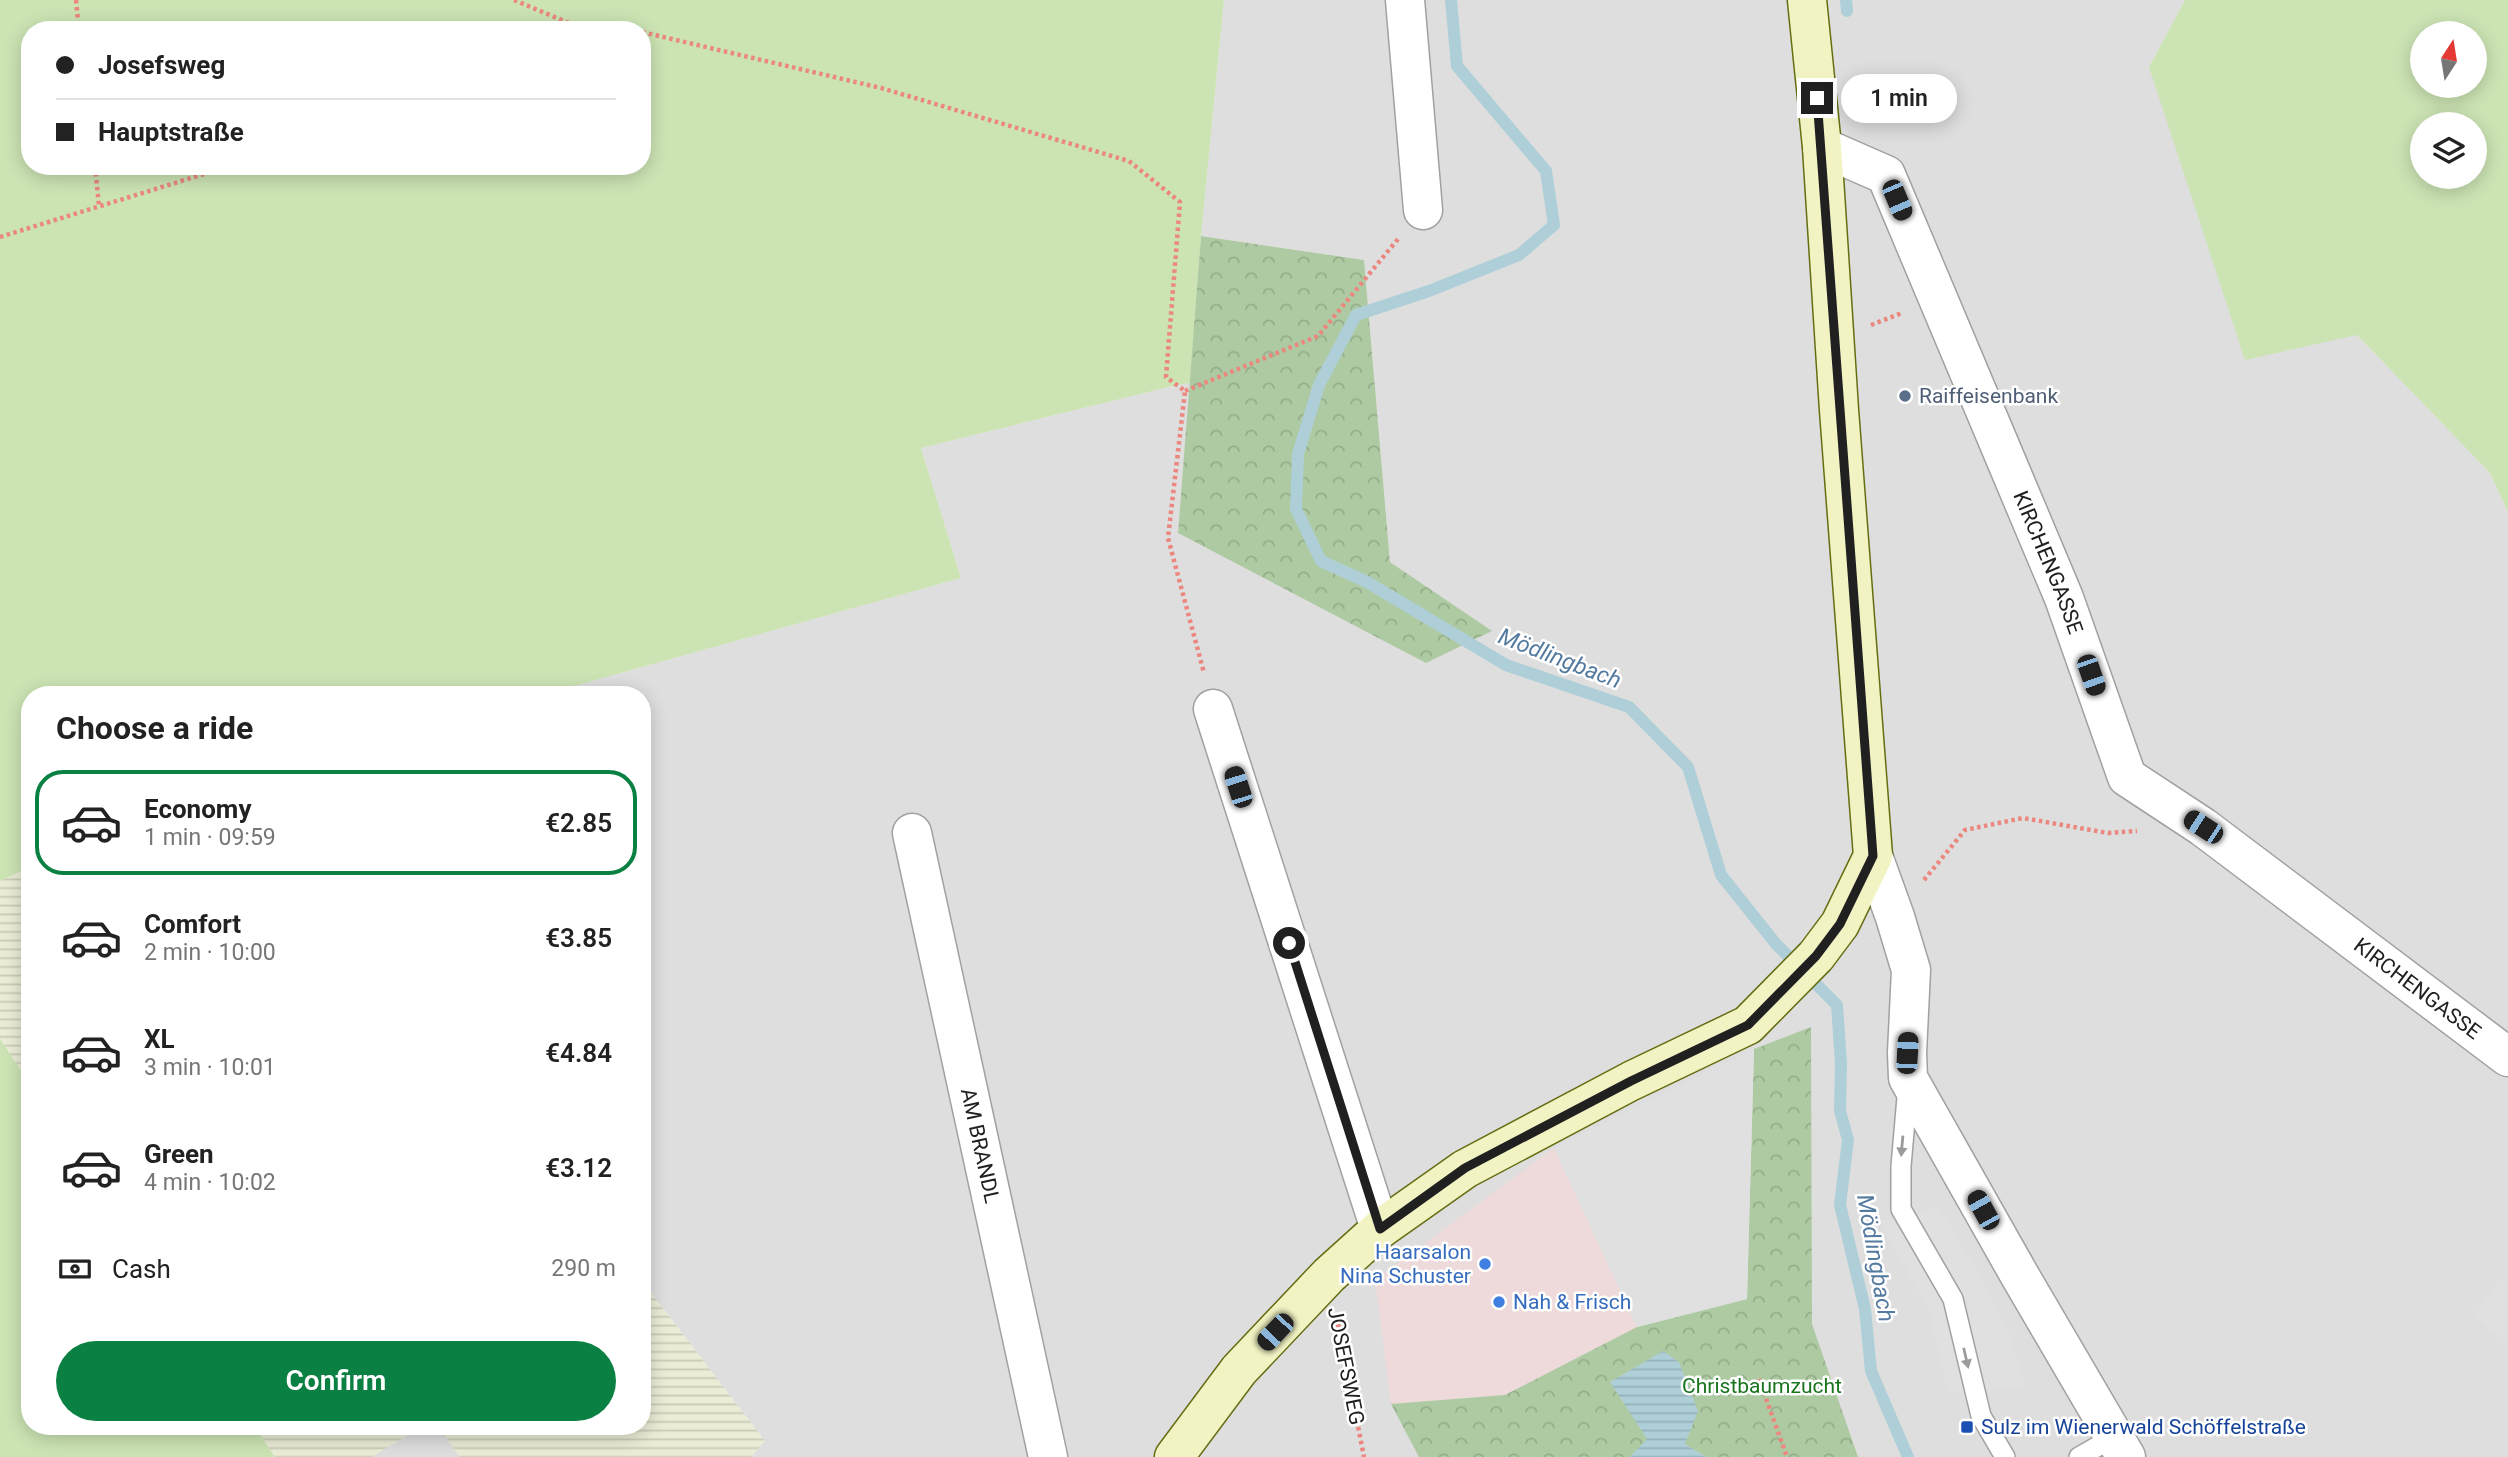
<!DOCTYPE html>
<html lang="en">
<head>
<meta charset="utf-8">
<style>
	:root { --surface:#fff; --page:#f6f6f6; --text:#222; --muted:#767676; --line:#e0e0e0; --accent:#0b8043 }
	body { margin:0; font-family:Roboto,sans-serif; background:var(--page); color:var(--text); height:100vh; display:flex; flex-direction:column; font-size:26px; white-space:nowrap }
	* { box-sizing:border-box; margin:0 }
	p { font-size:23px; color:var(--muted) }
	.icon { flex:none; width:38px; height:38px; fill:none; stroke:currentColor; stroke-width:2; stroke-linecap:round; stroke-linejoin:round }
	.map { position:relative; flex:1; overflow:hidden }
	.panel { position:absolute; left:21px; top:686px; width:630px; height:749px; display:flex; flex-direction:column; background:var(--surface); border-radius:28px; box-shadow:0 4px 18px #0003 }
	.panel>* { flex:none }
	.top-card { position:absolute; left:21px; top:21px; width:630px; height:154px; border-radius:28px; box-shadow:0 4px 18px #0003; display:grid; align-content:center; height:154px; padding:0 35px; background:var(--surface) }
	.needle { width:46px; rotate:12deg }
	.tools { position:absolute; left:2410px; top:21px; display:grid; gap:14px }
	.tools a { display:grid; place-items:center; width:77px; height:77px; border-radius:50%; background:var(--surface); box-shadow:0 4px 18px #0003; font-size:35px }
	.end { position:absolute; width:32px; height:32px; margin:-16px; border:9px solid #202020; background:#fff; box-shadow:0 0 0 4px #fff }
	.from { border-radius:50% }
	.bubble { position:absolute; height:49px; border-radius:24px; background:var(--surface); box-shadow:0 4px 18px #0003; font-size:23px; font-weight:600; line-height:49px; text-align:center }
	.car { position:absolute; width:21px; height:42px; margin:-21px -10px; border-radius:9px; box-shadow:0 0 5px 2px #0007; background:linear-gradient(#222 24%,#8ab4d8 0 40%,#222 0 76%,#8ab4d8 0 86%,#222 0) }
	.top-card b { display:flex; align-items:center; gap:24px; height:66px; font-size:26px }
	.top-card b+b { border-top:2px solid var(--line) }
	.top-card i { width:18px; height:18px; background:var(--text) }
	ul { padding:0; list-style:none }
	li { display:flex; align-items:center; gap:21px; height:105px; margin:0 14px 10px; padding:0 21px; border:4px solid transparent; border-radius:28px }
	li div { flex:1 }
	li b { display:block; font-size:26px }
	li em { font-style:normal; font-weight:600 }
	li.on { border-color:var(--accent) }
	li>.icon { width:63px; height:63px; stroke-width:1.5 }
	h2 { padding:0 35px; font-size:32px; line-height:84px }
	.pay { display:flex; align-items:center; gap:18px; height:77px; padding:0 35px; font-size:26px }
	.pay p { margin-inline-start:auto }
	.primary-button { display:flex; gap:14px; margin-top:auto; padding:14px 35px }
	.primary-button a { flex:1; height:80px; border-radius:42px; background:var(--accent); color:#fff; font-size:28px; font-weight:600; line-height:80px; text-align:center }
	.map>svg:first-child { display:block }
</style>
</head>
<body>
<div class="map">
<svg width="2508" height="1457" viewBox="0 0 2508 1457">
	<defs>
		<pattern id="farmland-rules" width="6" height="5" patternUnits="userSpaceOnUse" patternTransform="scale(1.75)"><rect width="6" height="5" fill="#ebecd6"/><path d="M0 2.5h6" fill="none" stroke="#c9cab7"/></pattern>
		<pattern id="forest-crowns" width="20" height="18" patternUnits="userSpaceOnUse" patternTransform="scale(1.75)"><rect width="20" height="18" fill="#aecaa2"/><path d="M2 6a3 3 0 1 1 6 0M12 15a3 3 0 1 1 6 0" fill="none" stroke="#95ad8b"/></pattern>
		<pattern id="water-rules" width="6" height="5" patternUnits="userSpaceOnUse" patternTransform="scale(1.75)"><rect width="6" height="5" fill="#aecfd8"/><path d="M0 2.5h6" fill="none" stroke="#95b1b9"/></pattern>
	</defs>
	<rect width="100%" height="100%" fill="#f0ede8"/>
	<g fill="#dedede">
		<polygon points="1224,0 2185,0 2149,67 2357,335 2490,473 2508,512 2508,1457 751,1457 765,1441 642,1281 642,695 542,695 961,578 921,448 1177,385 1190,383 1178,533 1491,631 1390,562 1364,260 1201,236"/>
		<polygon points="423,1426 438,1426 460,1457 372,1457"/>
	</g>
	<polygon fill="#eedada" points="1554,1148 1637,1327 1505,1395 1391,1404 1375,1280"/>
	<g fill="url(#farmland-rules)">
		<polygon points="30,867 30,1084 0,1039 0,881"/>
		<polygon points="642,1281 765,1441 751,1457 460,1457 438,1426 642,1426"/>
		<polygon points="255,1426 423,1426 372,1457 275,1457"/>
	</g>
	<g fill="#cce4b4" fill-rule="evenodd">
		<path d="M0 0H1224L1201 236 1190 383 1177 385 921 448 961 578 542 695H30V867L0 881ZM30 30H642V166H30Z"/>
		<path d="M2185 0H2508V512L2490 473 2357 335 2245 360 2149 67ZM2422 33H2474V86H2422ZM2422 124H2474V177H2422Z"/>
		<polygon points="0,1039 30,1084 30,1426 255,1426 275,1457 0,1457"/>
	</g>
	<g fill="url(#forest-crowns)">
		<polygon points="1201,236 1364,260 1390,562 1492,631 1426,663 1178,533"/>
		<polygon points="1811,1027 1812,1324 1858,1457 1706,1457 1685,1444 1647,1440 1630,1457 1419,1457 1391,1404 1505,1395 1637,1327 1747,1299 1754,1049"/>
	</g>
	<g fill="#e0e0e0">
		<polygon points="1754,1049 1747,1299 1637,1327 1554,1148"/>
		<polygon points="1939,1207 1977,1271 2009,1331 2026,1385 1948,1393 1928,1309 1880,1222"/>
		<polygon points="2508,1277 2508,1343 2473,1316 2498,1281"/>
	</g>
	<polygon fill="url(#water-rules)" points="1663,1351 1679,1362 1698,1411 1685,1444 1706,1457 1630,1457 1647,1439 1610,1382"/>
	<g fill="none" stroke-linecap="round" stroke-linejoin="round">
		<g stroke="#aecfd8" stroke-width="12">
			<polyline points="1451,0 1457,66 1546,171 1554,225 1519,255 1429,291 1356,315 1319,385 1298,454 1296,509 1321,561 1367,582 1506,665 1629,707 1688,767 1721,875 1776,944 1837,1005 1841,1063 1840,1111 1848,1140 1840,1205 1865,1309 1871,1371 1908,1457"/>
			<polyline points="1846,0 1847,11"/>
		</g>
		<defs>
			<g id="service">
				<polyline points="1908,1086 1901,1166 1901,1209 1953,1299 1981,1416 2005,1457"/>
				<polyline points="2079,1457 2114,1437"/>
			</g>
			<g id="minor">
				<polyline points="1405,0 1423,210"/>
				<path id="s1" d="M1822 147 1886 175 2064 598 2127 777 2203 827 2508 1057"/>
				<polyline points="1213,709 1380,1229"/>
				<path id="s2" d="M912 833 1048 1457"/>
				<polyline points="1873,856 1895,917 1911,970 1907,1053 1908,1078 2020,1276 2126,1457"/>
			</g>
			<polyline id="secondary" points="1174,1457 1239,1370 1329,1275 1380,1229 1465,1169 1631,1081 1748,1025 1816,956 1840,924 1873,856 1839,410 1822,147 1807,0"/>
		</defs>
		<use href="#service" stroke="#a1a1a1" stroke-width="22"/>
		<use href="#minor" stroke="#a1a1a1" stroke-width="41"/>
		<use href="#secondary" stroke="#656d12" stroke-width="41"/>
		<g stroke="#eb877e" stroke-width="4.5" stroke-dasharray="3.5 3.5" stroke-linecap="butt">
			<polyline points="76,0 79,30"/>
			<polyline points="514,0 569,23 617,26 633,30"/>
			<polyline points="642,32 881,88 1129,161 1180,202 1166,377 1185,391 1168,538 1204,673"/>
			<polyline points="95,166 99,206"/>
			<polyline points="0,237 230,166"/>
			<polyline points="1871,325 1902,313"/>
			<polyline points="1185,391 1318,336 1398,239"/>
			<polyline points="1924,880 1965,830 2023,818 2108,833 2137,831"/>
			<polyline points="1338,1324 1364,1457"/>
			<polyline points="1759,1379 1787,1457"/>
		</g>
		<use href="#service" stroke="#fff" stroke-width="19"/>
		<use href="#minor" stroke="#fff" stroke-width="38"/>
		<use href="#secondary" stroke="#f2f3c3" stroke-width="38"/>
	</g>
	<defs><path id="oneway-solid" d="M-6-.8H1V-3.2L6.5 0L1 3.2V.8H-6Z" transform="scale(1.75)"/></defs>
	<g fill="#9b9b9b">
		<use href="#oneway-solid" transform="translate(1902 1146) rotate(95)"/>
		<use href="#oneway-solid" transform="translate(1966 1358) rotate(77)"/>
	</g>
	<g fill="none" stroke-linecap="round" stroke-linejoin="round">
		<polyline stroke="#202020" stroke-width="9" points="1289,943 1380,1229 1465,1168 1631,1081 1748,1025 1816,956 1840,924 1873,856 1817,98"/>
	</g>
	<circle fill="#5c6f8a" stroke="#fff" stroke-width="2.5" cx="1905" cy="396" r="7"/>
	<g fill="#3f7fe0" stroke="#fff" stroke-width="2.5">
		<circle cx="1485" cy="1264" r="7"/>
		<circle cx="1499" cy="1302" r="7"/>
	</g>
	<rect fill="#1a4fb4" stroke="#fff" stroke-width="2.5" x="1960" y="1420" width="14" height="14" rx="3.5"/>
	<g text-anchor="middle" stroke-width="5" stroke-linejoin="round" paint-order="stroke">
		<g font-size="21" fill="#4e5e75" stroke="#fff" text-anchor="start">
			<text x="1919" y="403">Raiffeisenbank</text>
		</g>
		<g font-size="21" fill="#202020" stroke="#fff">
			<text dy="7" stroke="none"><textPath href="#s1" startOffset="490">KIRCHENGASSE</textPath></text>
			<text dy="7" stroke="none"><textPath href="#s1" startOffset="1078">KIRCHENGASSE</textPath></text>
			<text dy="7" stroke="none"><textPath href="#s2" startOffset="320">AM BRANDL</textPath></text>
			<text transform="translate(1346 1366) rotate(79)" y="7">JOSEFSWEG</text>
		</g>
		<g font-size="21" fill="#366cbe" stroke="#fff" text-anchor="end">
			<text x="1471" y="1259">Haarsalon<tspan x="1471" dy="24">Nina Schuster</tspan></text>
			<text x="1513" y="1309" text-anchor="start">Nah &amp; Frisch</text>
		</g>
		<g font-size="21" fill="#19741e" stroke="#fff">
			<text x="1762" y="1393">Christbaumzucht</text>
		</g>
		<g font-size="21" fill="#164399" stroke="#fff" text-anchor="start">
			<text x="1981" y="1434">Sulz im Wienerwald Schöffelstraße</text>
		</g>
		<g font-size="23" font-style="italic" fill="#547a9f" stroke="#fff">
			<text transform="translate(1560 658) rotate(21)" y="8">Mödlingbach</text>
			<text transform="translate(1876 1258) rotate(80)" y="8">Mödlingbach</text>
		</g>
	</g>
</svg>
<div class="tools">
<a><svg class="needle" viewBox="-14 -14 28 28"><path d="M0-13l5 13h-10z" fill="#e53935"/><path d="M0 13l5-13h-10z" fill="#767676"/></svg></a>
<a><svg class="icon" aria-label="layers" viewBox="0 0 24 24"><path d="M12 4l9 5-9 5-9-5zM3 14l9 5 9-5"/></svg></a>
</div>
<i class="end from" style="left:1289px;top:943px"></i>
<i class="end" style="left:1817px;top:98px"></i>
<div class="bubble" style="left:1841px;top:74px;width:116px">1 min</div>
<i class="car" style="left:1897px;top:200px;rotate:157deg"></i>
<i class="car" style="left:2091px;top:675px;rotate:161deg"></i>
<i class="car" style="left:1238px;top:787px;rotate:342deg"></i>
<i class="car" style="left:2203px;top:827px;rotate:303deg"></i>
<i class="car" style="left:1907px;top:1053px;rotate:3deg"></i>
<i class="car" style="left:1983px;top:1210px;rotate:331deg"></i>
<i class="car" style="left:1275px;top:1332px;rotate:223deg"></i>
<div class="top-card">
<b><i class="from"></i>Josefsweg</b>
<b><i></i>Hauptstraße</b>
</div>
<section class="panel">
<h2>Choose a ride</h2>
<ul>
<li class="on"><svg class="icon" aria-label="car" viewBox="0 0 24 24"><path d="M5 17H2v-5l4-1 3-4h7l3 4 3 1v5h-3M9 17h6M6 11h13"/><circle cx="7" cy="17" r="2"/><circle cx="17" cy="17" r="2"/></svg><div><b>Economy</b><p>1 min · 09:59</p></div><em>€2.85</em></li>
<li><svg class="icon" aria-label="car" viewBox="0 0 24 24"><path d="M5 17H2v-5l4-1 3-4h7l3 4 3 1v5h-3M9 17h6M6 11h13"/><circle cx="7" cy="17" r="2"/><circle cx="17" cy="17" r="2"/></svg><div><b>Comfort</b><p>2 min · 10:00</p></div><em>€3.85</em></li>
<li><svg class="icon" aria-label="car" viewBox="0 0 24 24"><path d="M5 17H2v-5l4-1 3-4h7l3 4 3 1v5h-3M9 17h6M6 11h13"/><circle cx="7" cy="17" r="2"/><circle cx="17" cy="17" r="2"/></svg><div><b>XL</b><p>3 min · 10:01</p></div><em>€4.84</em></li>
<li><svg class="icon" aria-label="car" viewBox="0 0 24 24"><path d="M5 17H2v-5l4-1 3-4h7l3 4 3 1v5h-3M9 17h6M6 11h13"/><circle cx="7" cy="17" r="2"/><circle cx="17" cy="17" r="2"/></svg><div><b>Green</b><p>4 min · 10:02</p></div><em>€3.12</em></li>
</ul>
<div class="pay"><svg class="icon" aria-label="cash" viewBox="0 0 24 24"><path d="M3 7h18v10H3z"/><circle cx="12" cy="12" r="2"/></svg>Cash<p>290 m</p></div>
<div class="primary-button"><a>Confirm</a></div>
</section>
</div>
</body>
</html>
